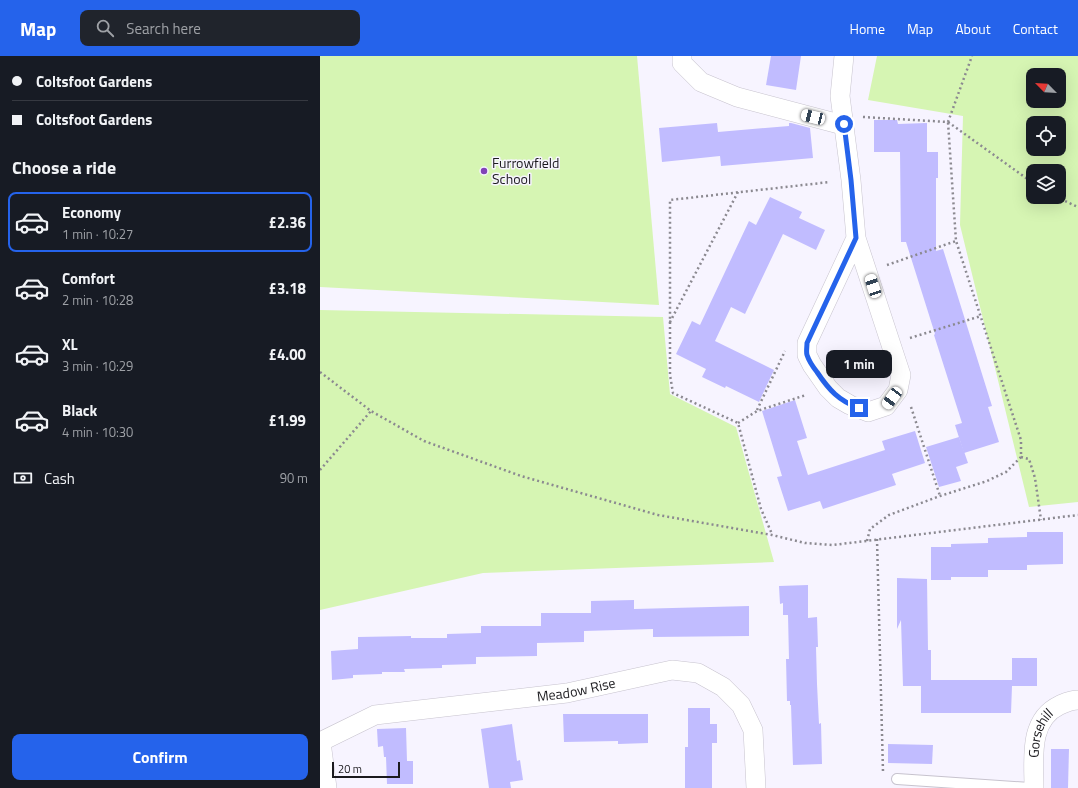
<!DOCTYPE html>
<html lang="en">
<head>
<meta charset="utf-8">
<style>
	:root { --surface:#171b24; --page:#20242c; --text:#f1f3f6; --muted:#9ea1a6; --line:#363941; --accent:#2563eb }
	body { margin:0; font-family:"Titillium Web",sans-serif; background:var(--page); color:var(--text); height:100vh; display:flex; flex-direction:column; font-size:15px; white-space:nowrap }
	* { box-sizing:border-box; margin:0 }
	p { font-size:13px; color:var(--muted) }
	.icon { flex:none; width:22px; height:22px; fill:none; stroke:currentColor; stroke-width:2; stroke-linecap:round; stroke-linejoin:round }
	.map { position:relative; flex:1; overflow:hidden }
	.details { display:flex; flex-direction:column; background:var(--surface); width:320px }
	.details>* { flex:none }
	.guide { display:grid; align-content:center; height:88px; padding:0 12px; background:var(--surface) }
	.needle { width:26px; rotate:294deg }
	.controls { position:absolute; left:706px; top:12px; display:grid; gap:8px }
	.controls a { display:grid; place-items:center; width:40px; height:40px; border-radius:8px; background:var(--surface); box-shadow:0 4px 16px #0002; font-size:20px }
	.scale { position:absolute; left:12px; bottom:10px; width:68px; box-sizing:border-box; padding-left:4px; border:2px solid #1b1a1e; border-top:0; font-size:11px; line-height:14px; white-space:nowrap; color:#1b1a1e; -webkit-text-stroke:3px #f7f4ff; paint-order:stroke }
	.end { position:absolute; width:18px; height:18px; margin:-9px; border:5px solid #2563eb; background:#fff; box-shadow:0 0 0 2px #fff }
	.from { border-radius:50% }
	.bubble { position:absolute; height:28px; border-radius:8px; background:var(--surface); box-shadow:0 4px 16px #0002; font-size:13px; font-weight:700; line-height:28px; text-align:center }
	.car { position:absolute; width:12px; height:24px; margin:-12px -6px; border-radius:5px; box-shadow:0 0 3px 1px #0007; background:linear-gradient(#fff 24%,#345 0 40%,#fff 0 76%,#345 0 86%,#fff 0) }
	.guide b { display:flex; align-items:center; gap:14px; height:38px; font-size:15px }
	.guide b+b { border-top:1px solid var(--line) }
	.guide i { width:10px; height:10px; background:var(--text) }
	ul { padding:0; list-style:none }
	li { display:flex; align-items:center; gap:12px; height:60px; margin:0 8px 6px; padding:0 4px; border:2px solid transparent; border-radius:8px }
	li div { flex:1 }
	li b { display:block; font-size:15px }
	li em { font-style:normal; font-weight:700 }
	li.current { border-color:var(--accent) }
	li>.icon { width:36px; height:36px; stroke-width:1.5 }
	h2 { padding:0 12px; font-size:18px; line-height:48px }
	.pay { display:flex; align-items:center; gap:10px; height:44px; padding:0 12px; font-size:15px }
	.pay p { margin-inline-start:auto }
	.primary-button { display:flex; gap:8px; margin-top:auto; padding:8px 12px }
	.primary-button a { flex:1; height:46px; border-radius:8px; background:var(--accent); color:#fff; font-size:16px; font-weight:700; line-height:46px; text-align:center }
	header { display:flex; align-items:center; gap:24px; box-sizing:border-box; height:56px; padding:0 20px; background:var(--accent); color:#fff }
	header strong { font-size:19px }
	nav { display:flex; gap:22px; margin-inline-start:auto; font-size:14px }
	.search { width:280px; height:36px; background:var(--page); display:flex; align-items:center; gap:10px; box-sizing:border-box; padding:0 14px; border-radius:8px; color:var(--muted); font-size:15px }
	main { display:flex; flex:1; min-height:0 }
	.map>svg:first-child { display:block }
</style>
</head>
<body>
<header>
<strong>Map</strong>
<div class="search"><svg class="icon" aria-label="search" viewBox="0 0 24 24"><circle cx="10" cy="10" r="6"/><path d="M15 15l6 6"/></svg>Search here</div>
<nav><a>Home</a><a>Map</a><a>About</a><a>Contact</a></nav>
</header>
<main>
<section class="details">
<div class="guide">
<b><i class="from"></i>Coltsfoot Gardens</b>
<b><i></i>Coltsfoot Gardens</b>
</div>
<h2>Choose a ride</h2>
<ul>
<li class="current"><svg class="icon" aria-label="car" viewBox="0 0 24 24"><path d="M5 17H2v-5l4-1 3-4h7l3 4 3 1v5h-3M9 17h6M6 11h13"/><circle cx="7" cy="17" r="2"/><circle cx="17" cy="17" r="2"/></svg><div><b>Economy</b><p>1 min · 10:27</p></div><em>£2.36</em></li>
<li><svg class="icon" aria-label="car" viewBox="0 0 24 24"><path d="M5 17H2v-5l4-1 3-4h7l3 4 3 1v5h-3M9 17h6M6 11h13"/><circle cx="7" cy="17" r="2"/><circle cx="17" cy="17" r="2"/></svg><div><b>Comfort</b><p>2 min · 10:28</p></div><em>£3.18</em></li>
<li><svg class="icon" aria-label="car" viewBox="0 0 24 24"><path d="M5 17H2v-5l4-1 3-4h7l3 4 3 1v5h-3M9 17h6M6 11h13"/><circle cx="7" cy="17" r="2"/><circle cx="17" cy="17" r="2"/></svg><div><b>XL</b><p>3 min · 10:29</p></div><em>£4.00</em></li>
<li><svg class="icon" aria-label="car" viewBox="0 0 24 24"><path d="M5 17H2v-5l4-1 3-4h7l3 4 3 1v5h-3M9 17h6M6 11h13"/><circle cx="7" cy="17" r="2"/><circle cx="17" cy="17" r="2"/></svg><div><b>Black</b><p>4 min · 10:30</p></div><em>£1.99</em></li>
</ul>
<div class="pay"><svg class="icon" aria-label="cash" viewBox="0 0 24 24"><path d="M3 7h18v10H3z"/><circle cx="12" cy="12" r="2"/></svg>Cash<p>90 m</p></div>
<div class="primary-button"><a>Confirm</a></div>
</section>
<div class="map">
<svg width="758" height="732" viewBox="0 0 758 732">
	<rect width="100%" height="100%" fill="#f7f4ff"/>
	<g fill="#d6f5b3" fill-rule="evenodd">
		<polygon points="0,0 317,0 339,249 0,231"/>
		<path d="M557 0H758V446L709 451 640 169 643 60 548 44ZM713 19H739V45H713ZM713 67H739V93H713ZM713 115H739V141H713Z"/>
		<polygon points="0,254 343,261 350,338 416,371 454,506 163,517 0,554"/>
	</g>
	<g fill="#c1bcff">
		<polygon points="451,0 481,0 476,34 446,29"/>
		<polygon points="554,64 577,64 578,68 607,67 607,96 618,96 618,122 616,122 616,195 623,193 672,350 668,351 679,386 644,397 635,369 642,367 614,279 615,278 586,186 581,186 580,96 554,96"/>
		<polygon points="397,67 398,76 469,70 469,67 471,67 490,72 493,102 401,110 400,100 342,106 339,72"/>
		<polygon points="450,141 482,156 479,162 505,174 496,194 463,178 425,258 411,251 395,285 454,314 439,346 406,330 405,332 382,321 386,313 356,298 372,265 380,269 429,165 436,169"/>
		<polygon points="475,344 487,382 477,385 488,419 565,394 562,385 595,375 605,407 572,418 576,429 503,453 500,445 468,455 457,421 462,420 442,355"/>
		<polygon points="639,381 648,407 636,411 641,425 619,431 606,391"/>
		<polygon points="707,476 743,476 743,508 707,509 707,514 668,514 668,521 631,521 631,524 611,524 611,491 631,491 631,488 668,487 668,482 707,481"/>
		<polygon points="577,522 607,523 608,594 611,594 611,624 692,624 692,602 717,602 717,630 692,630 691,657 601,657 601,630 583,630 581,564 577,573"/>
		<polygon points="488,529 488,562 497,561 498,591 496,591 497,628 499,668 501,667 502,708 473,709 471,649 470,649 470,645 467,645 466,603 469,603 468,559 463,559 463,547 460,548 459,530"/>
		<polygon points="314,544 314,553 429,550 429,580 333,581 333,573 264,575 264,586 217,587 217,600 156,601 156,608 122,609 122,612 84,613 85,616 62,616 62,618 33,619 33,622 12,624 11,595 38,593 38,581 91,580 91,582 127,582 127,578 161,577 161,570 221,570 221,557 271,557 271,545"/>
		<polygon points="368,652 390,652 390,668 397,668 397,687 392,687 392,732 365,732 365,691 368,691"/>
		<polygon points="243,658 328,658 328,687 298,688 298,685 244,686"/>
		<polygon points="192,668 197,705 200,704 203,724 190,726 191,732 169,732 161,673"/>
		<polygon points="86,672 87,705 93,705 93,728 67,728 66,701 64,701 63,690 58,691 57,673"/>
		<polygon points="568,688 613,689 612,708 568,707"/>
		<polygon points="731,693 749,693 748,732 731,732"/>
	</g>
	<g fill="none" stroke-linecap="round" stroke-linejoin="round">
		<defs>
			<polyline id="service" points="577,723 710,732"/>
			<g id="minor">
				<polyline points="362,0 362,7 381,26 417,41 523,69"/>
				<polyline points="524,0 520,40 531,124 536,182 581,319 578,334 566,350 548,356 530,349 518,342 508,332 492,309 487,299 487,287 536,182"/>
				<path id="s1" d="M0 686 55 659 247 637 352 614 378 617 403 631 421 649 433 674 436 732"/>
				<polyline points="1,686 7,732"/>
				<path id="s2" d="M714 732C714 703 708 664 740 649 747 646 751 644 758 644"/>
			</g>
		</defs>
		<use href="#service" stroke="#c7c3ce" stroke-width="12"/>
		<use href="#minor" stroke="#c7c3ce" stroke-width="20"/>
		<g stroke="#8b8990" stroke-width="2.5" stroke-dasharray="2 3" stroke-linecap="butt">
			<polyline points="543,61 628,66 652,0"/>
			<polyline points="628,66 713,127"/>
			<polyline points="418,136 350,266 350,144 510,126"/>
			<polyline points="736,141 758,151"/>
			<polyline points="567,209 636,185"/>
			<polyline points="350,266 350,319 353,337 418,367 441,453 452,478"/>
			<polyline points="590,282 661,260"/>
			<polyline points="0,316 51,355 104,385 201,420 338,459 452,479 485,487 513,489 758,459"/>
			<polyline points="591,351 620,440"/>
			<polyline points="437,354 465,295"/>
			<polyline points="418,367 437,355 486,339"/>
			<polyline points="701,401 709,403 715,422 721,464"/>
			<polyline points="0,414 51,355"/>
			<polyline points="557,483 563,716"/>
			<polyline points="547,485 550,473 569,459 620,440 667,425 686,416 701,401 701,384 636,185 628,66"/>
		</g>
		<use href="#service" stroke="#fff" stroke-width="10"/>
		<use href="#minor" stroke="#fff" stroke-width="19"/>
	</g>
	<g fill="none" stroke-linecap="round" stroke-linejoin="round">
		<path stroke="#2563eb" stroke-width="5" d="M524 68 531 124 536 182 487 287C487 291 486 296 487 299 489 305 493 311 497 316 509 334 519 345 539 352"/>
	</g>
	<circle fill="#8042b7" stroke="#f7f4ff" stroke-width="1.5" cx="164" cy="115" r="4"/>
	<g text-anchor="middle" stroke-width="3" stroke-linejoin="round" paint-order="stroke">
		<g font-size="14" fill="#1b1a1e" stroke="#f7f4ff" text-anchor="start">
			<text x="172" y="112">Furrowfield<tspan x="172" dy="16">School</tspan></text>
		</g>
		<g font-size="14" fill="#1b1a1e" stroke="#f7f4ff">
			<text dy="5" stroke="none"><textPath href="#s1" startOffset="264">Meadow Rise</textPath></text>
			<text dy="5" stroke="none"><textPath href="#s2" startOffset="56">Gorsehill</textPath></text>
		</g>
	</g>
</svg>
<div class="controls">
<a><svg class="needle" viewBox="-14 -14 28 28"><path d="M0-13l5 13h-10z" fill="#e53935"/><path d="M0 13l5-13h-10z" fill="#9ea1a6"/></svg></a>
<a><svg class="icon" aria-label="locate" viewBox="0 0 24 24"><circle cx="12" cy="12" r="6"/><path d="M12 2v4M12 18v4M2 12h4M18 12h4"/></svg></a>
<a><svg class="icon" aria-label="layers" viewBox="0 0 24 24"><path d="M12 4l9 5-9 5-9-5zM3 14l9 5 9-5"/></svg></a>
</div>
<div class="scale">20 m</div>
<i class="end from" style="left:524px;top:68px"></i>
<i class="end" style="left:539px;top:352px"></i>
<div class="bubble" style="left:506px;top:294px;width:66px">1 min</div>
<i class="car" style="left:493px;top:61px;rotate:284deg"></i>
<i class="car" style="left:553px;top:230px;rotate:342deg"></i>
<i class="car" style="left:572px;top:342px;rotate:217deg"></i>
</div>
</main>
</body>
</html>
